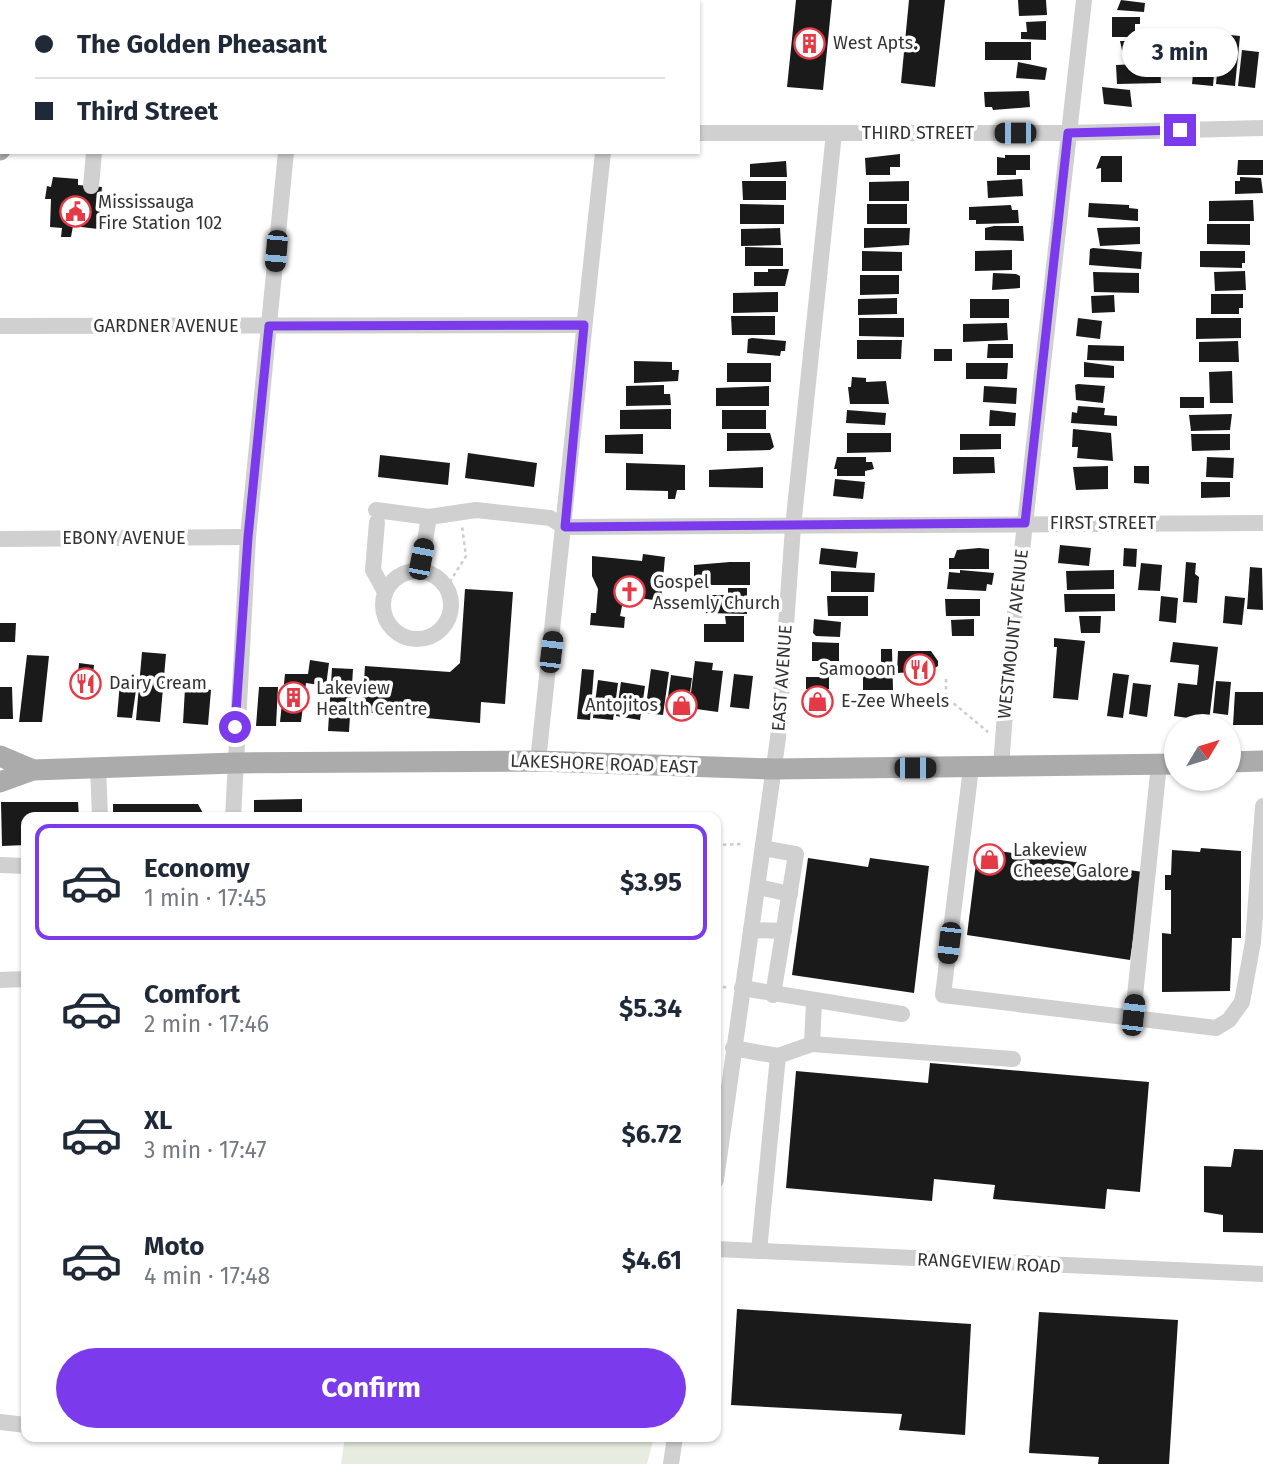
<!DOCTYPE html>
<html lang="en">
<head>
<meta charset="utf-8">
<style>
	:root { --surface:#fff; --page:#f2f2f3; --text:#1f2937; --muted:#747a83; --line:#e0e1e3; --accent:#7c3aed }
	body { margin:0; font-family:"Fira Sans",sans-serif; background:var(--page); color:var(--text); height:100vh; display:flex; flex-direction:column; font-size:26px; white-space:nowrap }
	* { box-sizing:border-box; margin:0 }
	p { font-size:23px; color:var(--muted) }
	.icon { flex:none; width:38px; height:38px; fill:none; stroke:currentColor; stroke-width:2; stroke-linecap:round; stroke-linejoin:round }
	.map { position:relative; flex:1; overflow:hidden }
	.panel { position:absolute; left:21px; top:812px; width:700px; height:630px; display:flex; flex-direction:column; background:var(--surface); border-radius:14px; box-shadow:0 2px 5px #0004 }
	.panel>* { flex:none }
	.top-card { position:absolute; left:0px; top:0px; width:700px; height:154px; box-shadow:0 2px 5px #0004; display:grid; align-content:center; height:154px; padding:0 35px; background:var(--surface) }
	.needle { width:46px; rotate:52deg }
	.buttons { position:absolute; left:1164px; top:714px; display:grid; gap:14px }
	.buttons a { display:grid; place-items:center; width:77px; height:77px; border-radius:50%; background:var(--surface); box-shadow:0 2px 5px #0004; font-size:35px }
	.end { position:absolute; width:32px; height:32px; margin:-16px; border:9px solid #7c3aed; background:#fff; box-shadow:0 0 0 4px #fff }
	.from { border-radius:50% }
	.bubble { position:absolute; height:49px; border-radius:24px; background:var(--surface); box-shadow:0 2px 5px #0004; font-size:23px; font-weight:700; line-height:49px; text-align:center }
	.car { position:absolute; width:21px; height:42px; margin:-21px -10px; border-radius:9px; box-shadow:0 0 5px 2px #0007; background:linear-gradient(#222 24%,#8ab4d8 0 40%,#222 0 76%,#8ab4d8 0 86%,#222 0) }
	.top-card b { display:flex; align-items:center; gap:24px; height:66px; font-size:26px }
	.top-card b+b { border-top:2px solid var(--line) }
	.top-card i { width:18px; height:18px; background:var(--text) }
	ul { padding:12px 0 0; list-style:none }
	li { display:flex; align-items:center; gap:21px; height:116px; margin:0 14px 10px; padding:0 21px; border:4px solid transparent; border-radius:14px }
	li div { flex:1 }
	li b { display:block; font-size:26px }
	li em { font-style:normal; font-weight:700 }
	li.active { border-color:var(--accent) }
	li>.icon { width:63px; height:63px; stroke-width:1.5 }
	.button { display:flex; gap:14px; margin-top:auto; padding:14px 35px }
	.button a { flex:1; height:80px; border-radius:42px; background:var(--accent); color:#fff; font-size:28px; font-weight:700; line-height:80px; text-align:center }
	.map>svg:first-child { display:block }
</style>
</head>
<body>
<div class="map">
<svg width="1263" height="1464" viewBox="0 0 1263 1464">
	<rect width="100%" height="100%" fill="#fff"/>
	<polygon fill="#e6ecdf" points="345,1437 654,1437 647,1464 341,1464"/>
	<g fill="#1a1a1a">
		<polygon points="796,0 832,0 823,90 787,87"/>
		<polygon points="909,0 945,0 935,87 901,83"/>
		<polygon points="1018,0 1046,0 1047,15 1019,16"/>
		<polygon points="1121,0 1145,3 1144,12 1117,10"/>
		<polygon points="1112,17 1140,17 1140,24 1135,24 1135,37 1112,37"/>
		<polygon points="1046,21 1046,40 1021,39 1021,32 1027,32 1026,22"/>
		<polygon points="1197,34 1217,36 1213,86 1192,84"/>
		<polygon points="1221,34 1240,36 1235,86 1216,84"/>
		<polygon points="1120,41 1158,41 1162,56 1124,59"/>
		<rect x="985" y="42" width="46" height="18"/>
		<polygon points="1242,50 1259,52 1255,88 1238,86"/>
		<polygon points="1018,62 1047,68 1045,80 1016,78"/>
		<polygon points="1160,63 1161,83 1117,84 1116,65"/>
		<polygon points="1102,87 1130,90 1132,107 1104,104"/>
		<polygon points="1029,91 1030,107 993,110 992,107 985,107 984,92"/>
		<polygon points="900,154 900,167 890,167 890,175 866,175 865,158"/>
		<polygon points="1005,155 1030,155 1030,170 1016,170 1016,175 997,175 997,157 1005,158"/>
		<polygon points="1101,156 1122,156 1122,182 1101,182 1101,168 1096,169"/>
		<polygon points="1238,160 1263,160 1263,175 1237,175"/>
		<polygon points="786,161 787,177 750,177 750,164"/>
		<polygon points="53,177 78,179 78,185 102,187 98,229 73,226 71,237 61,237 62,228 50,227 51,199 45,199 47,186 51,187"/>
		<polygon points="1240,177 1261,178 1263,193 1235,194 1235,181 1240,181"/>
		<polygon points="1022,179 1023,196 988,198 987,181"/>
		<polygon points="742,181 786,181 786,200 743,200"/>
		<polygon points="909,181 909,201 869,201 869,182"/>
		<polygon points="1253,200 1254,221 1209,221 1209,201"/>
		<polygon points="1089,203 1129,205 1129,208 1138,209 1138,221 1088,217"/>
		<polygon points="740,204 784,205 784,224 740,224"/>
		<rect x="867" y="204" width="40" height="20"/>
		<polygon points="1011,205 1012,210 1018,210 1019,223 976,224 976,220 969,220 969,207"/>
		<polygon points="1207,224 1250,224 1250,245 1207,244"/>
		<polygon points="994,226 1023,226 1024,241 985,240 985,228"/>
		<polygon points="1140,227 1140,244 1100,246 1097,228"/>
		<polygon points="780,228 781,245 741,246 741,229"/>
		<polygon points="864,228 910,228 909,245 864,248"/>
		<polygon points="745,247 783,248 783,266 745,266"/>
		<polygon points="1093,248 1142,252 1141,269 1089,265 1090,249"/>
		<polygon points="1012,250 1012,270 975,271 975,251"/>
		<polygon points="862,251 902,252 902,271 862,271"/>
		<polygon points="1200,251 1245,251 1245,263 1242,263 1242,268 1200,267"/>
		<polygon points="768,269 789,269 785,286 754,286 754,272 768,272"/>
		<polygon points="1245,271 1246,290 1215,291 1214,272"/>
		<polygon points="1093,272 1139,273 1139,293 1094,292"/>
		<polygon points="993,273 1016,274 1020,276 1020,288 992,290"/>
		<polygon points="860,275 899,275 899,294 860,295"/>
		<polygon points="778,292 778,312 733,313 733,293"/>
		<polygon points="1211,294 1243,294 1243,308 1239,308 1239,314 1211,314"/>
		<polygon points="1114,295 1115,312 1092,313 1091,296"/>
		<polygon points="897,298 897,314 858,315 858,299"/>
		<rect x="970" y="299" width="39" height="19"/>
		<polygon points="731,316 775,316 775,335 732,335"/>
		<polygon points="859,318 904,318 904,337 859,336"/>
		<polygon points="1078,318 1102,321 1100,339 1076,336"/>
		<polygon points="1196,318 1241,318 1241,338 1196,339"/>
		<polygon points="1007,323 1008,340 963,342 963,324"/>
		<polygon points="752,338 786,341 785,351 781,351 780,356 747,353 748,339"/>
		<polygon points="857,340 902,340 901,359 857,359"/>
		<polygon points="1238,341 1239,362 1199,362 1199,342"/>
		<polygon points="988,344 1013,344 1013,358 987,358"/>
		<polygon points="1088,345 1124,346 1124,361 1087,360"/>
		<rect x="934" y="349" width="18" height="12"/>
		<polygon points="634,361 672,362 672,370 679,370 678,381 634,383"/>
		<polygon points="1084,362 1114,366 1114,378 1084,377"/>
		<rect x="727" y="363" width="44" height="19"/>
		<polygon points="966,363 1008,363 1007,379 966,379"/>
		<polygon points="1232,371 1233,403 1210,403 1209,372"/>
		<polygon points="852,377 866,378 866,382 886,381 889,404 850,404 848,387 851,387"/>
		<polygon points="1078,384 1105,386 1103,403 1076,400 1075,385"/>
		<polygon points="664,385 664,394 670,394 671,405 626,406 626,386"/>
		<polygon points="769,386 769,406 716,406 716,388"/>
		<polygon points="984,386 1017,388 1016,404 983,402"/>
		<rect x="1180" y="397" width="24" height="11"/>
		<polygon points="1078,406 1105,408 1104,415 1117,416 1117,426 1071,423 1072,412 1077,413"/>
		<polygon points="671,409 671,429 620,429 620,410"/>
		<rect x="722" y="410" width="44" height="19"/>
		<polygon points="847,410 886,413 885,425 846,423"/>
		<polygon points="990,410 1016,413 1015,426 989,426"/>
		<polygon points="1232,414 1230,430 1191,431 1189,415"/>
		<polygon points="1073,429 1111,433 1113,461 1077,458 1078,447 1072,447"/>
		<polygon points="727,433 770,433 774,447 770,450 727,451"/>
		<polygon points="847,433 891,433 891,452 847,453"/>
		<polygon points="643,434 643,454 605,453 605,435"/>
		<polygon points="960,434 1001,434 1001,449 960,450"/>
		<polygon points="1191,434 1230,434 1230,450 1192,451"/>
		<polygon points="468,453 537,463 534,487 465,478"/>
		<polygon points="380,455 450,463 448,485 378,477"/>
		<polygon points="837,457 866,457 866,462 872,462 874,469 865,471 865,476 837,476 837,469 834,469"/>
		<polygon points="953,457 994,457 995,473 953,474"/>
		<polygon points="1207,457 1234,458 1233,478 1206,477"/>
		<polygon points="626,463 685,465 685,490 677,490 675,499 668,499 668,491 626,490"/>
		<polygon points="1108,466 1108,489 1076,490 1073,467"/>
		<polygon points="1134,466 1149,466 1149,484 1134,483"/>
		<polygon points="763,467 763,488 709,487 709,470"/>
		<polygon points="835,479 865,482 863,499 833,496"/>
		<polygon points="1201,482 1230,482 1230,497 1201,498"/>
		<polygon points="1060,545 1091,548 1089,566 1058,563"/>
		<polygon points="821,548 858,552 856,568 819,564"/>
		<polygon points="979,548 989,549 989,569 949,569 949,558 954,558 957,550"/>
		<polygon points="1124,548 1137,549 1136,567 1123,566"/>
		<polygon points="643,554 665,557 661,601 624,596 620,616 625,617 624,628 590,625 591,613 596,613 598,589 592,576 592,556 642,561"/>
		<polygon points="730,562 750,562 750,585 694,585 694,565"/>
		<polygon points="1186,562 1196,563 1195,574 1199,577 1197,603 1183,602"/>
		<polygon points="1141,563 1162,565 1160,591 1138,590"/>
		<polygon points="1250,567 1262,568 1263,610 1247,609"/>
		<polygon points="960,570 994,573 992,585 987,584 986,591 947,589 949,572 960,573"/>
		<polygon points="1114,570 1114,589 1067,590 1066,571"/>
		<polygon points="831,571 875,573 874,592 831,592"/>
		<polygon points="728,588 747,588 747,614 706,613 706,595 728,595"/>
		<polygon points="465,589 513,592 505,704 481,702 480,723 362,712 365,666 450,672 460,663"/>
		<polygon points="1064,594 1115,594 1115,611 1065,612"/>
		<polygon points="827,596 868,596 868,616 828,616"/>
		<polygon points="1161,596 1178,598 1176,623 1159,621"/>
		<polygon points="1225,596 1245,598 1242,625 1223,623"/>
		<polygon points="945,599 980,599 980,616 946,616"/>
		<polygon points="725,616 744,616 744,642 704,642 704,624 726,624"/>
		<polygon points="1079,616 1101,616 1100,633 1081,633"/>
		<polygon points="814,619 841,622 840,637 816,636 813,633"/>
		<polygon points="974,619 974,636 952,636 951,620"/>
		<polygon points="0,623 16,623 15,642 0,642"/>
		<polygon points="1054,638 1085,641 1078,700 1053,698 1057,647 1054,647"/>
		<polygon points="812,642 839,643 839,661 812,661"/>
		<polygon points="1173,642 1218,647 1209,721 1174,716 1178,683 1197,685 1199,665 1170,662"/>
		<polygon points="881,649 892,649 893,690 863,690 863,669 881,668"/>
		<polygon points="898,651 931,651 938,661 938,666 930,671 897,673"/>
		<polygon points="142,652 166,654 160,722 136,720"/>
		<polygon points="27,655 49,656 42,722 19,722"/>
		<polygon points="310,660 329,663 326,686 306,683 301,722 280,722 285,674 308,674"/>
		<polygon points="695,661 713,663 712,670 723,671 718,712 689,708"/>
		<polygon points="79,663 94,665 91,696 76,695"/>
		<polygon points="332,668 353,669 349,732 328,731"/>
		<polygon points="582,669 594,670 590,720 577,719"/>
		<polygon points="651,669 669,672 663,715 645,713"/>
		<polygon points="1113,673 1129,675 1123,718 1107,716"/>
		<polygon points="734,674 753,676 749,709 730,707"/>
		<polygon points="671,675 692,678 687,714 666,711"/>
		<rect x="806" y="677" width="23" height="12"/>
		<polygon points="598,680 618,683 613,720 593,718"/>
		<polygon points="1216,681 1231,682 1228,715 1213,713"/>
		<polygon points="120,682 137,683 132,718 117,717"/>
		<polygon points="621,682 645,686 640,720 616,716"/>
		<polygon points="1133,683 1151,685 1147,717 1129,714"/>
		<polygon points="194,685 211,690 208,725 183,723 185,688 194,688"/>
		<polygon points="0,687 12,687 13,719 0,719"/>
		<polygon points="259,687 278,687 276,726 256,726"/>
		<polygon points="1235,692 1263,692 1263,725 1233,725"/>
		<polygon points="302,799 302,817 254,817 254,800"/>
		<polygon points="1,802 78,802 79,817 26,817 26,845 2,846"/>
		<polygon points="113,804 198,804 205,817 113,817"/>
		<polygon points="978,848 1143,872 1130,960 967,935"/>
		<polygon points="1201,848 1241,851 1241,938 1232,938 1230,991 1162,992 1162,933 1171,934 1171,890 1165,890 1165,875 1171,875 1172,850 1200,852"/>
		<polygon points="808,858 868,867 870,858 929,866 914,993 792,975"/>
		<polygon points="930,1063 1149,1082 1140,1192 1107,1189 1105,1209 993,1199 995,1185 934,1179 932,1201 786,1188 796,1071 928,1083"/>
		<polygon points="1234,1149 1263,1150 1263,1233 1223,1232 1223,1215 1204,1212 1204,1166 1231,1167"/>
		<polygon points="737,1309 971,1324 965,1435 899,1430 902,1414 731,1405"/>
		<polygon points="1039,1312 1178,1320 1169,1464 1098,1464 1099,1457 1029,1453"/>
	</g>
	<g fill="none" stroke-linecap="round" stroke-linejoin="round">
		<g stroke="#cdcdcd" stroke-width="2.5" stroke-dasharray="3.5 3.5" stroke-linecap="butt">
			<polyline points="446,588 466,556 462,526"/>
			<polyline points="946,679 946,697 988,732"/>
			<polyline points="716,845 743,844"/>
			<polyline points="716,985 728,988"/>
		</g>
		<g stroke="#d0d0d0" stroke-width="16">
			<polyline points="0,122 2,123"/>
			<polyline points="698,133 1068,133 1263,128"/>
			<polyline points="91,186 94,152"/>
			<polyline points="0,326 584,325"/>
			<polyline points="376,510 429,517 476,510 550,518 565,527 1263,523"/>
			<polyline points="377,522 373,570 385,592"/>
			<polyline points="0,539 248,537"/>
			<circle cx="417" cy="605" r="34"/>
			<polyline points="420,571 429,517"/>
			<polyline points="538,761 603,152"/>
			<polyline points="1001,766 1008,675 1084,0"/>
			<polyline points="98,767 100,817"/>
			<polyline points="971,768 943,995 1216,1028 1229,1020 1242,1002 1253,942 1263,806"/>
			<polyline points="233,817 248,537 286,152"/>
			<polyline points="763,848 796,854 773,995"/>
			<polyline points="0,865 26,866"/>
			<polyline points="758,887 790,894"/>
			<polyline points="751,930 784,931"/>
			<polyline points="0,980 26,979"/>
			<polyline points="742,988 902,1014"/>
			<polyline points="1133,1015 1159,764"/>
			<polyline points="812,1044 1013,1059"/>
			<polyline points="733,1048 778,1056"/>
			<polyline points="716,1180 778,738 793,527 834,133"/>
			<polyline points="716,1249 1263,1274"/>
			<polyline points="759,1251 778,1056 812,1044 814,1002"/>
			<polyline points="0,1422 26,1425"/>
			<polyline points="671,1464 675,1437"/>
		</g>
		<g stroke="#ababab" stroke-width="21">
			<polyline points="16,2 16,0"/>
			<polyline points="0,150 2,135"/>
			<polyline points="0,756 33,770"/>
			<polyline points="1228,762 1263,761"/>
			<polyline points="0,782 33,770 234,763 538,761 773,769 1176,764"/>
		</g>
	</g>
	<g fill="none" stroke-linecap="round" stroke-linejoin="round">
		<polyline stroke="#7c3aed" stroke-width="9" points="235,727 248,537 269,326 584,325 565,527 1025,523 1068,133 1180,130"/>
	</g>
	<defs>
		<symbol id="building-ring" viewBox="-11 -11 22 22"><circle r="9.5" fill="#fff" stroke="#e63946" stroke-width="1.5"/><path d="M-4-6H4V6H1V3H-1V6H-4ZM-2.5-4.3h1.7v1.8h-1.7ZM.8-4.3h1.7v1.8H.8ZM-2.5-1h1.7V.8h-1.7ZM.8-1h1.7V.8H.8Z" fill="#e63946"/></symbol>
		<symbol id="civic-ring" viewBox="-11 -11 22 22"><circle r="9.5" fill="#fff" stroke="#e63946" stroke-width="1.5"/><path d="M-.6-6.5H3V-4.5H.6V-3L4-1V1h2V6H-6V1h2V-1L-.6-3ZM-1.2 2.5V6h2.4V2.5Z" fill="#e63946"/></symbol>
		<symbol id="church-ring" viewBox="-11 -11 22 22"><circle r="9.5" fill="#fff" stroke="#e63946" stroke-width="1.5"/><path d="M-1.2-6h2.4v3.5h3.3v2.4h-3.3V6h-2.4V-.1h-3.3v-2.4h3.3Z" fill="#e63946"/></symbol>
		<symbol id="restaurant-ring" viewBox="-11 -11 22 22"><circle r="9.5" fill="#fff" stroke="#e63946" stroke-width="1.5"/><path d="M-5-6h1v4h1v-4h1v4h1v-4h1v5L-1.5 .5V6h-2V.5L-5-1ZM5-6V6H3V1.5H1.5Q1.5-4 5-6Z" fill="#e63946"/></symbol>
		<symbol id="shop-ring" viewBox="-11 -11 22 22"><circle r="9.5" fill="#fff" stroke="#e63946" stroke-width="1.5"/><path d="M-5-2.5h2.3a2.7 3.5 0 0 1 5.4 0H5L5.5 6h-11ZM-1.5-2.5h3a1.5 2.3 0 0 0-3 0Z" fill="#e63946"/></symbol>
	</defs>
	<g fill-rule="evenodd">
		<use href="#building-ring" x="792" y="26" width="35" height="35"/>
		<use href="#civic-ring" x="58" y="194" width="35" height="35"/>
		<use href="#church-ring" x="612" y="574" width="35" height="35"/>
		<use href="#restaurant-ring" x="902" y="652" width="35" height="35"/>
		<use href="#restaurant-ring" x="68" y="666" width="35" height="35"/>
		<use href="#building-ring" x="276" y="680" width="35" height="35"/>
		<use href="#shop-ring" x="800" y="684" width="35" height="35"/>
		<use href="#shop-ring" x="664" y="688" width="35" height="35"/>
		<use href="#shop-ring" x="972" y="842" width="35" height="35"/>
	</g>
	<g text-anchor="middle" stroke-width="7" stroke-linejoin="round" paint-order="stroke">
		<g font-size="18" fill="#333" stroke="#fff" text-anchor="start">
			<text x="833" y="49">West Apts.</text>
			<text x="98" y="208">Mississauga<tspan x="98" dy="21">Fire Station 102</tspan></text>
			<text x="653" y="588">Gospel<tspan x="653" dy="21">Assemly Church</tspan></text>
			<text x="896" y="675" text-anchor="end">Samooon</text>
			<text x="109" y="689">Dairy Cream</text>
			<text x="316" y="694">Lakeview<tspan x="316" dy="21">Health Centre</tspan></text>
			<text x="841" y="707">E-Zee Wheels</text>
			<text x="658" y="711" text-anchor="end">Antojitos</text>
			<text x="1013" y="856">Lakeview<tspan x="1013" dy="21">Cheese Galore</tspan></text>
		</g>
		<g font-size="18" fill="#333" stroke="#fff">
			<text x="918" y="139">THIRD STREET</text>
			<text x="166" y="332">GARDNER AVENUE</text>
			<text x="1103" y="529">FIRST STREET</text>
			<text x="124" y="544">EBONY AVENUE</text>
			<text transform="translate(1013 634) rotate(-84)" y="6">WESTMOUNT AVENUE</text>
			<text transform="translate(782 678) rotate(-86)" y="6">EAST AVENUE</text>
			<text transform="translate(604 764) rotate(2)" y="6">LAKESHORE ROAD EAST</text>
			<text transform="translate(989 1263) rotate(3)" y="6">RANGEVIEW ROAD</text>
		</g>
	</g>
</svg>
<div class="buttons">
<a><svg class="needle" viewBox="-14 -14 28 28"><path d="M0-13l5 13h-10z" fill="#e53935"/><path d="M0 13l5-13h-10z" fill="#747a83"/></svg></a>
</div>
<i class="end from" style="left:235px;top:727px"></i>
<i class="end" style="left:1180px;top:130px"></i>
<div class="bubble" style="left:1122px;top:28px;width:116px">3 min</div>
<i class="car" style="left:1015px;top:133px;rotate:270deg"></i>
<i class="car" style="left:276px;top:251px;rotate:185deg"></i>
<i class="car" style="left:421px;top:559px;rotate:11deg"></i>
<i class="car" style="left:551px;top:652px;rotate:7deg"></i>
<i class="car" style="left:915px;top:768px;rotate:90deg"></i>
<i class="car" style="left:949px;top:943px;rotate:187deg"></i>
<i class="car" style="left:1133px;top:1015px;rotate:6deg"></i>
<div class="top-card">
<b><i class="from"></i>The Golden Pheasant</b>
<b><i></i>Third Street</b>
</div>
<section class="panel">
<ul>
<li class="active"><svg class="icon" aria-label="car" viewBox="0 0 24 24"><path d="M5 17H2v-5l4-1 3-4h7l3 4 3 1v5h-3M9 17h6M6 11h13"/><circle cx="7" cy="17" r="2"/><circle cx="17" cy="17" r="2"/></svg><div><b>Economy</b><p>1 min · 17:45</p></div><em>$3.95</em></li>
<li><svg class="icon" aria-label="car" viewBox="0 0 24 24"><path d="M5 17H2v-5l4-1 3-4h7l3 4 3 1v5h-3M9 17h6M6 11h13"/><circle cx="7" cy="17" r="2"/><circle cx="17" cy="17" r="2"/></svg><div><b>Comfort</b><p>2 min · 17:46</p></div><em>$5.34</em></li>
<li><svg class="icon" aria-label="car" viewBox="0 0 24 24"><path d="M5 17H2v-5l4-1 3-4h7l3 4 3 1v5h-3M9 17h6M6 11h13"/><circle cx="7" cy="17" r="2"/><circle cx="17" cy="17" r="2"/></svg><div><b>XL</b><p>3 min · 17:47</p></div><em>$6.72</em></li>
<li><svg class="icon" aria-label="car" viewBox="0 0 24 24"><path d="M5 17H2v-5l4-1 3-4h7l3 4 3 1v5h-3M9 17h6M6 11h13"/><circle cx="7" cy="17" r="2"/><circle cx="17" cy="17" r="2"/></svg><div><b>Moto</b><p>4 min · 17:48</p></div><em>$4.61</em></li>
</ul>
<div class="button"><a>Confirm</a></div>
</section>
</div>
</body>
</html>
